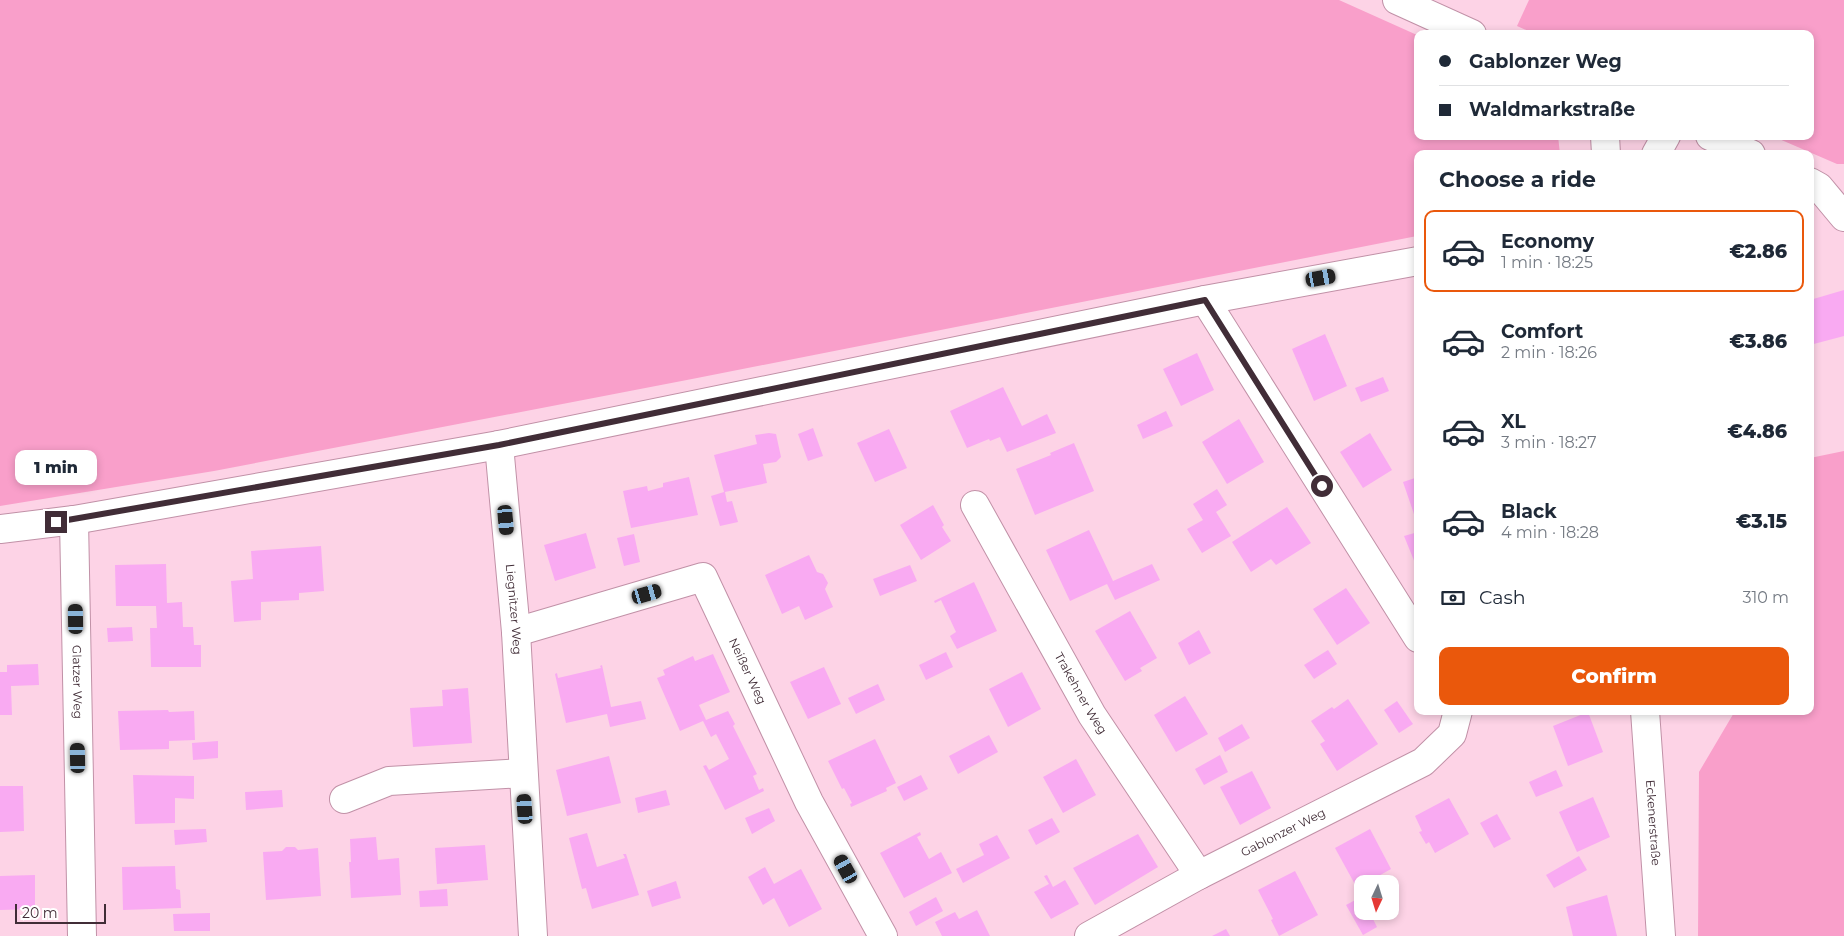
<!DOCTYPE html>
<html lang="en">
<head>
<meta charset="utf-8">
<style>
	:root { --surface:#fff; --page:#f6f6f7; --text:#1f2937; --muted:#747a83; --line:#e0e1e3; --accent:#ea580c }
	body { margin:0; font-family:Montserrat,sans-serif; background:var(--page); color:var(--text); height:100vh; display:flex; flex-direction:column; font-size:19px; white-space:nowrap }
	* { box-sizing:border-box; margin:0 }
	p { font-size:16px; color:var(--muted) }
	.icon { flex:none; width:28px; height:28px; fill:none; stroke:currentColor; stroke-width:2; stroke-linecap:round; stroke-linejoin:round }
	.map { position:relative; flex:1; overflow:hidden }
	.side { position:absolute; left:1414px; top:150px; width:400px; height:565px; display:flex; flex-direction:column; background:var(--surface); border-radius:10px; box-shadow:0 2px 8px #0003 }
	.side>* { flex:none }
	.hud { position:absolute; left:1414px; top:30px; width:400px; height:110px; border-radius:10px; box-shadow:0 2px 8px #0003; display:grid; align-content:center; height:110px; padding:0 25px; background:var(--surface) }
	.needle { width:32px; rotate:184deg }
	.fabs { position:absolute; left:1354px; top:875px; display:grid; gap:10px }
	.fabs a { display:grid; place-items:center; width:45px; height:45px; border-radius:10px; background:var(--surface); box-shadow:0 2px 8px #0003; font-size:25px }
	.scale { position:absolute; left:15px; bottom:12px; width:91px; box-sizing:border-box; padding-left:5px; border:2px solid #412d37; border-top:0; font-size:14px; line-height:18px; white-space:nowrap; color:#412d37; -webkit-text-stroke:4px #fff; paint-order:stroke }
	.end { position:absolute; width:22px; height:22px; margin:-11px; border:6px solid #412d37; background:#fff; box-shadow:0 0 0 2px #fff }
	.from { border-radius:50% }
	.bubble { position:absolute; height:35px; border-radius:10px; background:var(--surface); box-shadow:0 2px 8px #0003; font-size:16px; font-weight:800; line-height:35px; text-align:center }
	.car { position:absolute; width:15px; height:30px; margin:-15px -8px; border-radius:6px; box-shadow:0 0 4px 1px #0007; background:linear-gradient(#222 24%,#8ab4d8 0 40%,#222 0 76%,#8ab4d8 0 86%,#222 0) }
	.hud b { display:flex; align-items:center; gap:18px; height:48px; font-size:19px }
	.hud b+b { border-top:1px solid var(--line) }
	.hud i { width:12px; height:12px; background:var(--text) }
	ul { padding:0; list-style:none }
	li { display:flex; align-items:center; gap:15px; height:82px; margin:0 10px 8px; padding:0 15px; border:2px solid transparent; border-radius:10px }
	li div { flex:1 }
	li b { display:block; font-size:19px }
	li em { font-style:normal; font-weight:800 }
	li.current { border-color:var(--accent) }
	li>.icon { width:45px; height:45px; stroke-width:1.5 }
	h2 { padding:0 25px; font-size:22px; line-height:60px }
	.pay { display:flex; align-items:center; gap:12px; height:55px; padding:0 25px; font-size:19px }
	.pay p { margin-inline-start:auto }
	.cta { display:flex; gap:10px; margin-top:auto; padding:10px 25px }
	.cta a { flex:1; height:58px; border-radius:10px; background:var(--accent); color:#fff; font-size:20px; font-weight:800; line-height:58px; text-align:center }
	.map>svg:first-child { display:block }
</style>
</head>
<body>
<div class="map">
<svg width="1844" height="936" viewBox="0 0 1844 936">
	<rect width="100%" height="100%" fill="#fdd3e6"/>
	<g fill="#f99fca">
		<polygon points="0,0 1339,0 1417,35 1418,136 1558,136 1560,154 1418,154 1417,236 692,379 214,471 0,506"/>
		<polygon points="1529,0 1844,0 1844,164 1837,164 1772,136 1810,136 1810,34 1535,34 1517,26"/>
		<polygon points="1844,451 1844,936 1698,936 1699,772 1735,711 1810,711 1810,458"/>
	</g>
	<g fill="#f9aaf2">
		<polygon points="1844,290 1844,336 1810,345 1810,300"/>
		<polygon points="1325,334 1347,386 1314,401 1292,349"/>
		<polygon points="1197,353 1214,390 1181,406 1163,369"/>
		<polygon points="1383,377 1389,391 1361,402 1355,388"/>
		<polygon points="1003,387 1022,426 1047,414 1056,433 1007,452 1000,437 990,441 989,439 967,448 950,411"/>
		<polygon points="1166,411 1173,426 1143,439 1137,425"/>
		<polygon points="1239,419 1264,462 1227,484 1202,442"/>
		<polygon points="813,428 823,456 808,461 798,434"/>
		<polygon points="889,429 907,468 875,482 857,443"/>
		<polygon points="769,433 776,434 781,457 776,462 763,464 767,483 725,492 727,502 732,501 738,522 720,526 711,496 724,492 714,455 757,444 755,435"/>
		<polygon points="1370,433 1392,470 1363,488 1340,452"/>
		<polygon points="1074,443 1094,491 1035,515 1016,469 1051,455 1050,453"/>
		<polygon points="689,477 698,515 631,528 623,491 647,486 648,491 663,487 663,483"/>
		<polygon points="1418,477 1418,516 1415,517 1403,482"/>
		<polygon points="1217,489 1227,505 1216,512 1231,536 1202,553 1187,529 1203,520 1193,504"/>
		<polygon points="933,505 944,525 942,527 951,541 921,560 900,525"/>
		<polygon points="1287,507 1311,543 1276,565 1271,559 1251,572 1232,542"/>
		<polygon points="1089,530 1113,581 1152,564 1160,580 1115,600 1107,584 1070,601 1046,550"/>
		<polygon points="1418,532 1418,568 1417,568 1404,536"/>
		<polygon points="586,533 596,568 555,581 544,545"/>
		<polygon points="634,534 640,562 624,566 617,538"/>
		<polygon points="321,546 324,591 299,593 299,600 261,602 261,620 234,622 231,581 253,579 251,551"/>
		<polygon points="809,555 817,572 823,574 828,583 825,589 833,607 805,620 799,606 782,614 765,575"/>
		<polygon points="166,564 167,603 182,602 183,627 193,627 194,645 201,645 201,667 151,667 150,628 157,628 156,606 116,606 115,565"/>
		<polygon points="910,565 917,581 880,596 873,579"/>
		<polygon points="974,582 997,631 957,649 950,636 956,632 941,600 935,603 934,601"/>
		<polygon points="1346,588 1370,623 1337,645 1313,609"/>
		<polygon points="1130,611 1157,658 1140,668 1142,671 1125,681 1095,631"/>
		<polygon points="132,627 133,641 108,642 107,628"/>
		<polygon points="1199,630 1211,653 1189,665 1178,643"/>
		<polygon points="1328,650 1337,664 1314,679 1304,665"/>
		<polygon points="946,652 953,667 926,680 919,665"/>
		<polygon points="713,654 730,692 699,705 706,720 728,711 735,724 733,726 757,774 753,776 759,790 763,788 764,791 725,810 703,766 706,765 709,770 729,759 716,734 711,737 703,721 680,731 657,678 665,675 663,670 693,656 695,661"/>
		<polygon points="38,664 39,685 11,686 12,715 0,715 0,672 7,672 7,665"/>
		<polygon points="602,665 611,707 641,701 646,719 610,727 607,714 566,723 555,674 557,673 558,678 601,668 600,666"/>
		<polygon points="824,667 841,704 808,719 790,682"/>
		<polygon points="1022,672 1041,709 1008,727 989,689"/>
		<polygon points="878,684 885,700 856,714 848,698"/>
		<polygon points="468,688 472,743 413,747 410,708 443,706 442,690"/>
		<polygon points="1185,696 1208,734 1176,752 1154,715"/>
		<polygon points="1348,699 1378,744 1337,771 1320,744 1325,741 1311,721 1332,707 1334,709"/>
		<polygon points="1397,701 1413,724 1399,733 1384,710"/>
		<polygon points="168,710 169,712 194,711 195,740 169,741 169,749 120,750 118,711"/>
		<polygon points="1588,712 1603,752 1568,766 1553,726"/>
		<polygon points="1242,724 1250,738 1225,752 1218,738"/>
		<polygon points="989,735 998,752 958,774 949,756"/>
		<polygon points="875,739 896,783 886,788 887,791 851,807 850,804 852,803 844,788 842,789 828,761"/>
		<polygon points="218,741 218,758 193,760 192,743"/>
		<polygon points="1220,755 1228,772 1204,785 1195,769"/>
		<polygon points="609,756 621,803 567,816 556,770"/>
		<polygon points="1076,759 1096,795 1063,813 1043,777"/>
		<polygon points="1556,770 1563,786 1536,797 1529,782"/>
		<polygon points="1252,771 1271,808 1240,825 1220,787"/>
		<polygon points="133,775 194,776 194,799 175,798 175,823 135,824"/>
		<polygon points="921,775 928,789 904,801 897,787"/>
		<polygon points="0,786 23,786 24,831 0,832"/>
		<polygon points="282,790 283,807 246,810 245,792"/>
		<polygon points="666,790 670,805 638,813 635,798"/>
		<polygon points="1593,797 1610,837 1577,852 1559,812"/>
		<polygon points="1449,798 1469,834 1435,853 1429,842 1426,844 1419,832 1422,831 1415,816"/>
		<polygon points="769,808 775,821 752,834 745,818"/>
		<polygon points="1497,814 1511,839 1494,848 1480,823"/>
		<polygon points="1052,818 1060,832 1036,845 1028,830"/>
		<polygon points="206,829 207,842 175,845 174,830"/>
		<polygon points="1370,829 1391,869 1357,888 1335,848"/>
		<polygon points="920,832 921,835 917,837 929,859 941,852 952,873 904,898 880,853"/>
		<polygon points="587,833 597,867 625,858 623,854 626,854 639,895 592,909 586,888 582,889 569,838"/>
		<polygon points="1138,834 1158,867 1095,905 1073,868"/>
		<polygon points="997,835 1010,858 963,883 956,869 984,855 979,844"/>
		<polygon points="376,837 378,860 399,858 401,895 351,898 349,862 351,862 350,839"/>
		<polygon points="485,845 488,880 437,884 435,848"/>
		<polygon points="286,847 295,847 298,850 318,848 321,896 266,900 263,852 282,851"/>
		<polygon points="1579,856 1587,870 1554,888 1546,875"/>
		<polygon points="175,866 176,889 180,890 181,908 123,910 122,867"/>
		<polygon points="765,867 774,884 801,869 822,909 789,927 774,898 763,905 748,877"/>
		<polygon points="1295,871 1318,915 1279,936 1271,920 1273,919 1258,890"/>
		<polygon points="35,875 35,909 0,910 0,876"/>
		<polygon points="1047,875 1053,887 1065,880 1079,904 1051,919 1034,892 1049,884 1044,876"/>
		<polygon points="676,881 681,898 652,907 647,891"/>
		<polygon points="447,889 448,906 420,907 419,891"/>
		<polygon points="1607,895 1617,936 1573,936 1566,907"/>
		<polygon points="936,897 943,911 916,926 909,912"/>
		<polygon points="1361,897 1362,911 1369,911 1377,927 1363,935 1346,905"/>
		<polygon points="977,910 990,936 942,936 935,922 955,912 959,919"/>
		<polygon points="210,913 210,931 174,931 173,914"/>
		<polygon points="1226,929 1230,936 1212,936"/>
	</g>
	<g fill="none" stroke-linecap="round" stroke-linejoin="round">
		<defs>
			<g id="minor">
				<polyline points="1397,0 1472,34"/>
				<polyline points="1605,136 1606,154"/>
				<polyline points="1710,136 1751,154"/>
				<polyline points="1656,154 1666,136"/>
				<polyline points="1810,182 1819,187 1844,217"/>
				<polyline points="1205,300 1418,638"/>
				<path id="s1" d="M499 445 516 632 533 936"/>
				<path id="s2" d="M975 505 1092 715 1199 875"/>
				<path id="s3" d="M74 520 82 936"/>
				<polyline points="0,529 74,520 499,445 1205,300 1418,261"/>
				<path id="s4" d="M516 632 703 577 809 802 883 936"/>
				<path id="s5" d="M1645 711 1661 936"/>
				<polyline points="344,799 389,781 523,773"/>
				<path id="s6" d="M1089 936 1199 875 1423 762 1452 734 1458 711"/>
			</g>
		</defs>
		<use href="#minor" stroke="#c191a7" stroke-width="30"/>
		<use href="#minor" stroke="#fff" stroke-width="28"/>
	</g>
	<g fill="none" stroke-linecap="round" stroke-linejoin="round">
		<polyline stroke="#412d37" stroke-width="6" points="56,522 499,445 1205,300 1322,486"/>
	</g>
	<g text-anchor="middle" stroke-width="5" stroke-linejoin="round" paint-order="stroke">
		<g font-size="12" fill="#412d37" stroke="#fff">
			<text dy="4" stroke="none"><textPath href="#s1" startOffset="165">Liegnitzer Weg</textPath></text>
			<text dy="4" stroke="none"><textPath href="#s4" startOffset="299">Neißer Weg</textPath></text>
			<text dy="4" stroke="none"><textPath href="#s3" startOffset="162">Glatzer Weg</textPath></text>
			<text dy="4" stroke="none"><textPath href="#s2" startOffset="216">Trakehner Weg</textPath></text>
			<text dy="4" stroke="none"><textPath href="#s5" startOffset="112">Eckenerstraße</textPath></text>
			<text dy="4" stroke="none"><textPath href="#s6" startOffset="220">Gablonzer Weg</textPath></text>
		</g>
	</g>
</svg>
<div class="fabs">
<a><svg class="needle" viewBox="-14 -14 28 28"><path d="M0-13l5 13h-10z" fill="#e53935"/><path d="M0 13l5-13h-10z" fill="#747a83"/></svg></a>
</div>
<div class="scale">20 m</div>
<i class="end from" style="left:1322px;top:486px"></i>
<i class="end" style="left:56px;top:522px"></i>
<div class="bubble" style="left:15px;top:450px;width:82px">1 min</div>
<i class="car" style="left:1321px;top:278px;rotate:80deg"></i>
<i class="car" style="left:506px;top:520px;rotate:175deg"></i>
<i class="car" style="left:647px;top:594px;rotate:74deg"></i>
<i class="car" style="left:76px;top:619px;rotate:359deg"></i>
<i class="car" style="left:78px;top:758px;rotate:359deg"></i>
<i class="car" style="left:525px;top:809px;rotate:356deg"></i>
<i class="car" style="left:846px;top:869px;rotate:331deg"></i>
<div class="hud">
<b><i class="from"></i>Gablonzer Weg</b>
<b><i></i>Waldmarkstraße</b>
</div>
<section class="side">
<h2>Choose a ride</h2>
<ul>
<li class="current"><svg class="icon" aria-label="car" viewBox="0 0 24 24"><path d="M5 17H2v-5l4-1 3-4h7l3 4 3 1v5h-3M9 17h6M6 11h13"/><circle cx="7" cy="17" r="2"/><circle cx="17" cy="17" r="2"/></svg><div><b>Economy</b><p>1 min · 18:25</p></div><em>€2.86</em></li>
<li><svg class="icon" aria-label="car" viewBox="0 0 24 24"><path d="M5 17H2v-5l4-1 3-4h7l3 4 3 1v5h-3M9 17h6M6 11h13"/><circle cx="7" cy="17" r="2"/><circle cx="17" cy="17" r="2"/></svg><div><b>Comfort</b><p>2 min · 18:26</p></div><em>€3.86</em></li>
<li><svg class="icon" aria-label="car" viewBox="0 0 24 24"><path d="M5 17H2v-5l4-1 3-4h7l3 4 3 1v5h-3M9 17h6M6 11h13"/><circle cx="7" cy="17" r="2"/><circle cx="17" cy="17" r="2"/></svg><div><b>XL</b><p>3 min · 18:27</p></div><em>€4.86</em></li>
<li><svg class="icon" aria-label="car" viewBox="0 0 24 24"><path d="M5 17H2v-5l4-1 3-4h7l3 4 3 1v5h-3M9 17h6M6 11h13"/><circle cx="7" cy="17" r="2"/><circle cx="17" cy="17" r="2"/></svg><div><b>Black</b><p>4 min · 18:28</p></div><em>€3.15</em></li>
</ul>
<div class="pay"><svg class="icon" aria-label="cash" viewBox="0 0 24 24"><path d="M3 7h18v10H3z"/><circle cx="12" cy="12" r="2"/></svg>Cash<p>310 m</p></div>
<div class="cta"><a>Confirm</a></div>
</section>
</div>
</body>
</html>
